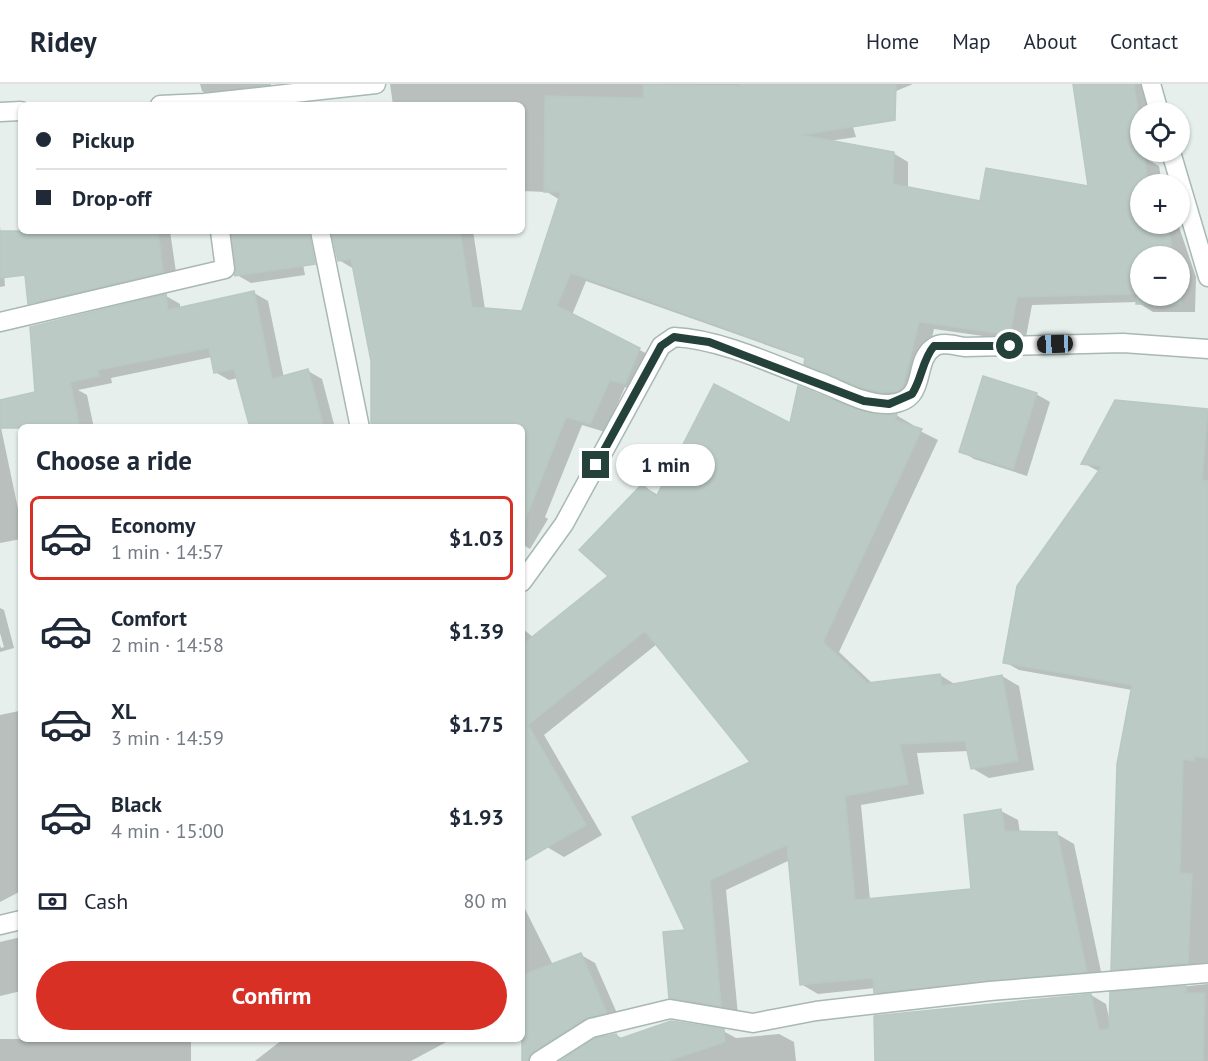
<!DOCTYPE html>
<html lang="en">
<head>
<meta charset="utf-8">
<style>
	:root { --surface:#fff; --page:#f6f6f7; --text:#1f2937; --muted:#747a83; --line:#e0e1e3; --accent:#d93025 }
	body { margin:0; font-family:"PT Sans",sans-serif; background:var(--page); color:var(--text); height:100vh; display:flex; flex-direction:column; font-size:22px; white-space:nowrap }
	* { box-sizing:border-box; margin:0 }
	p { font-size:20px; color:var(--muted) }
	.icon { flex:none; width:33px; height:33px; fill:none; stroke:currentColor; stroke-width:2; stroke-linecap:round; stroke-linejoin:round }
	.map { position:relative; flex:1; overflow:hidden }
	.drawer { position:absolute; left:18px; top:340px; width:507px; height:618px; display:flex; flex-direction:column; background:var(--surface); border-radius:9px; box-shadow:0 2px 4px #0004 }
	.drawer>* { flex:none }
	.guide { position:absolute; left:18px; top:18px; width:507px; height:132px; border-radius:9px; box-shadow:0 2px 4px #0004; display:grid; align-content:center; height:132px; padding:0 18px; background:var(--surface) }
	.tools { position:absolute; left:1130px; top:18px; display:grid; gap:12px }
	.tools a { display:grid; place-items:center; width:60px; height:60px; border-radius:50%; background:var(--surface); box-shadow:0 2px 4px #0004; font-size:30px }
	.end { position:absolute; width:27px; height:27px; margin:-14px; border:8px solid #24423a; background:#fff; box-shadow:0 0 0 3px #fff }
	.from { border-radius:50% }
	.bubble { position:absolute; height:42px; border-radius:21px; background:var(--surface); box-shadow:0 2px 4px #0004; font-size:20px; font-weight:700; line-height:42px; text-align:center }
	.car { position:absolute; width:18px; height:36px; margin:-18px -9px; border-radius:8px; box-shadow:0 0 4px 2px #0007; background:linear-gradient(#222 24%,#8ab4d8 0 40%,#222 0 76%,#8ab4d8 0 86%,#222 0) }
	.guide b { display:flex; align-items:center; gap:21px; height:57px; font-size:22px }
	.guide b+b { border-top:2px solid var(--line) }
	.guide i { width:15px; height:15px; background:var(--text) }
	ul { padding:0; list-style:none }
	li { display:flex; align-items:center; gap:18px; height:84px; margin:0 12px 9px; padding:0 6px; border:3px solid transparent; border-radius:9px }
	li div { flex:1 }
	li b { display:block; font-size:22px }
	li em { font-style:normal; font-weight:700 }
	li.current { border-color:var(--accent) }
	li>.icon { width:54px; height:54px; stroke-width:1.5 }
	h2 { padding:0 18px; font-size:27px; line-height:72px }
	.pay { display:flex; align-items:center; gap:15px; height:66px; padding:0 18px; font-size:22px }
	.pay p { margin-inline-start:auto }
	.action { display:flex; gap:12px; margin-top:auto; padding:12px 18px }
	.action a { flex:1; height:69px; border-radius:36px; background:var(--accent); color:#fff; font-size:24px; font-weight:700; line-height:69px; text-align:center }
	header { display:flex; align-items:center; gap:36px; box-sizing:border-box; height:84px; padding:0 30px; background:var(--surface); border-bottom:2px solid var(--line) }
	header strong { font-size:28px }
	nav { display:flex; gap:33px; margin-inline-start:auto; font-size:21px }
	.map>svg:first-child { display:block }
</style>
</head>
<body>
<header>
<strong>Ridey</strong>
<nav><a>Home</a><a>Map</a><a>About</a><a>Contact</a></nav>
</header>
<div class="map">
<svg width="1208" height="977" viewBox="0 0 1208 977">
	<rect width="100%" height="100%" fill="#e6efeb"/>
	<g fill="#0003" fill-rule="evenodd">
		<polygon points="200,0 271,0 273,9 216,15 202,7"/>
		<path d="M390 0H913L848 27 856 53 829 57 893 69 908 78V104L981 119 1089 104 1075 0H1148L1152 28H1140V68H1157L1158 71 1143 73 1159 82 1162 100H1140V140H1178L1196 193 1195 228H1153L1137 218 1032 221 1025 258 934 245 918 310 913 315 874 310 821 288 805 279 806 275 586 197 572 231 655 274 640 308 625 303 605 348 582 341 545 433 548 435 530 465 522 460V344L373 276 354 185 339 176 331 147H473L485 225 523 228 560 116 547 108 522 107V21H393ZM1140 172H1179V212H1140Z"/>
		<polygon points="0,142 5,202 0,203"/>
		<polygon points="44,147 170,147 177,195 49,226 29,213"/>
		<polygon points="233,147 297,147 305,191 251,199 237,191"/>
		<polygon points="254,209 268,217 284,294 308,287 322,295 335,344 251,344 238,294 229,296 215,288 212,273 111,294 112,299 78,306 87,311 94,344 40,344 37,309 166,212 180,220 180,225"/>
		<polygon points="1036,310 1050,318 1027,392 974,375 961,367"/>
		<polygon points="1116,317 1208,326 1208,886 1127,893 1112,885 1132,606 1019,586 1005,578 1100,388 1083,379"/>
		<polygon points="858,328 879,332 896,331 913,341 912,343 938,356 839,568 873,600 940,591 956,601 1002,592 1019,602 1034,686 989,694 972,684 969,667 917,669 924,710 861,721 870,816 972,806 1001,727 1018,736 1020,749 1057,750 1074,760 1103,897 892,918 875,908 875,904 818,910 801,900 790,776 726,806 738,931 687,923 670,913 687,848 752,679 657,560 544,651 602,751 564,773 547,763 522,720 522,544 534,554 611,492 643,402 658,411 791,341"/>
		<polygon points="0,339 21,439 21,455 0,459"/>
		<polygon points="0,524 4,526 14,564 0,568 0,561 1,564 4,563 0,549"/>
		<polygon points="19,627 21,628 21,807 0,818 0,631"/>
		<polygon points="522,819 553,881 581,871 595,879 620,936 540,977 530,971 522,954"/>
		<polygon points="21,853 21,907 0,912 0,858"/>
		<polygon points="1208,900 1208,977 876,977 1091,911 1106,920 1110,939 1112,910"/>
		<polygon points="723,947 736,954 779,950 794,958 796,977 563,977 616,951 623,955"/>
		<polygon points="0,955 191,956 191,977 0,977"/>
		<polygon points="282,956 450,956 411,977 255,977"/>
	</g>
	<g fill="#bbcac4" stroke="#b8c9c2" stroke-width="1.5">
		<polygon points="740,0 896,0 895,36 801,51 894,68 893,100 980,117 986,84 1088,102 1073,0 1134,0 1140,40 1140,68 1144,68 1148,100 1140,100 1140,140 1168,140 1173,172 1140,172 1140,212 1179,212 1179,175 1181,175 1181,220 1136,220 1137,210 1017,213 1010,251 919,238 903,302 897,307 881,308 857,302 804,280 805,273 571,189 557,222 640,264 625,300 610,296 590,340 566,333 524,439 522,344 371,344 371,277 351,175 338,177 331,147 460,147 472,223 522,227 561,108 544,108 545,12 643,14 644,1 740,2"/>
		<polygon points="0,147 158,147 163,188 28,220 25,191 0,194"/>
		<polygon points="231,147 309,147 315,180 235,192"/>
		<polygon points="254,207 272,295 308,285 324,344 250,344 234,285 214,289 209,264 98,286 99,292 70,298 80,344 0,344 0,316 35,308 30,243 166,210 168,226"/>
		<polygon points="983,292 1037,309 1013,385 959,368"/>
		<polygon points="714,300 790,339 798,302 859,326 879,331 897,330 895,336 922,345 823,558 867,599 940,590 942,602 1002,591 1018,677 971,685 965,657 900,660 908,700 845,712 855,816 971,805 964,731 1001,725 1005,747 1057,748 1087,888 874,909 873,894 800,901 787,761 710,796 721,922 669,914 663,848 685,846 632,733 750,678 645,547 528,641 586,741 522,778 522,561 608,492 579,466 642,400 656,413"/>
		<polygon points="1115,316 1208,325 1202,396 1208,397 1208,674 1195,672 1194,677 1183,675 1180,789 1192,790 1188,879 1111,886 1117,680 1132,601 1003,579 1017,502 1102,382 1081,380"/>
		<polygon points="581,869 607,929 585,934 533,968 528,977 522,977 522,891"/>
		<polygon points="1186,902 1186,909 1205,909 1203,977 875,977 874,932 1091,910 1099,946 1109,945 1110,908"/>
		<polygon points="671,937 724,945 725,958 668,977 560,977 595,954 616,950 619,955"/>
	</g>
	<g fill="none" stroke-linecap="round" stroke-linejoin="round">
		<defs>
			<g id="street">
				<polyline points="1151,0 1159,28"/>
				<polyline points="160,21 204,19 376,0"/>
				<polyline points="0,28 21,27"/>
				<polyline points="1171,68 1208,193"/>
				<polyline points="320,147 360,344"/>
				<polyline points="0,238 225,185 220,147"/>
				<path d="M522 498 564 440 661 262 674 253C720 255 775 281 819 298 841 306 864 321 889 320 930 317 911 278 934 263 942 257 956 262 965 263L1123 259 1208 265"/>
				<polyline points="0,841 21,836"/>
				<polyline points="539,977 591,944 670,925 753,939 816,927 990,907 1208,889"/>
			</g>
		</defs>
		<use href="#street" stroke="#a8b8b2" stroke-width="21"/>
		<use href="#street" stroke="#fff" stroke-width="18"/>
	</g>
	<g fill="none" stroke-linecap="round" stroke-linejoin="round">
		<path stroke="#24423a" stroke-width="8" d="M596 381 661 262 674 253 709 258 864 317 889 320 912 310C922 295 922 276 934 262H1010"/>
	</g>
</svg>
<div class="tools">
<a><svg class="icon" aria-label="locate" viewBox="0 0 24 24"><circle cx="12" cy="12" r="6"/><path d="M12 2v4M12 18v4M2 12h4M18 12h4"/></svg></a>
<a>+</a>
<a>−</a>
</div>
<i class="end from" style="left:1010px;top:262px"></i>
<i class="end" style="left:596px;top:381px"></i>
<div class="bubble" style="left:616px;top:360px;width:99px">1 min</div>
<i class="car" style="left:1055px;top:260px;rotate:268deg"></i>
<div class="guide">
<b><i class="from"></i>Pickup</b>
<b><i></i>Drop-off</b>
</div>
<section class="drawer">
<h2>Choose a ride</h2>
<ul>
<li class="current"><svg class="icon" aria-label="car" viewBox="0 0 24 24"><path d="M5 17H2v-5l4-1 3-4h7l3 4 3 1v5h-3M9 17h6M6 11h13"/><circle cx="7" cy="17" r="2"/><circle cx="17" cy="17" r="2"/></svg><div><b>Economy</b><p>1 min · 14:57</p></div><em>$1.03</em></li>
<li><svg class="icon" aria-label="car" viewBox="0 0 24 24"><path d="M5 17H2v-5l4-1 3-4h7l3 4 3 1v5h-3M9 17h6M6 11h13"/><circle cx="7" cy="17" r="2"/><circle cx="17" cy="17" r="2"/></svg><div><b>Comfort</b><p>2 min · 14:58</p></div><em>$1.39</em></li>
<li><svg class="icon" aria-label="car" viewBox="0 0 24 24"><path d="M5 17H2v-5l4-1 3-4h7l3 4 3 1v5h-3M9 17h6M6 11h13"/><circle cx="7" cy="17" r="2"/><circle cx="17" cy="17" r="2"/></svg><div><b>XL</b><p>3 min · 14:59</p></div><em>$1.75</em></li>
<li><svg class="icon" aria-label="car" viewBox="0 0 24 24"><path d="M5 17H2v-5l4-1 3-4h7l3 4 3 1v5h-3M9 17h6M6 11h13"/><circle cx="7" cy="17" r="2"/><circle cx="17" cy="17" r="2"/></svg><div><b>Black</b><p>4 min · 15:00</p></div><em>$1.93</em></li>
</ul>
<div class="pay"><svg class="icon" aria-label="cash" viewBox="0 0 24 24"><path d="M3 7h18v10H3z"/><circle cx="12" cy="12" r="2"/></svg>Cash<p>80 m</p></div>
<div class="action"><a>Confirm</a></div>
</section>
</div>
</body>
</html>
